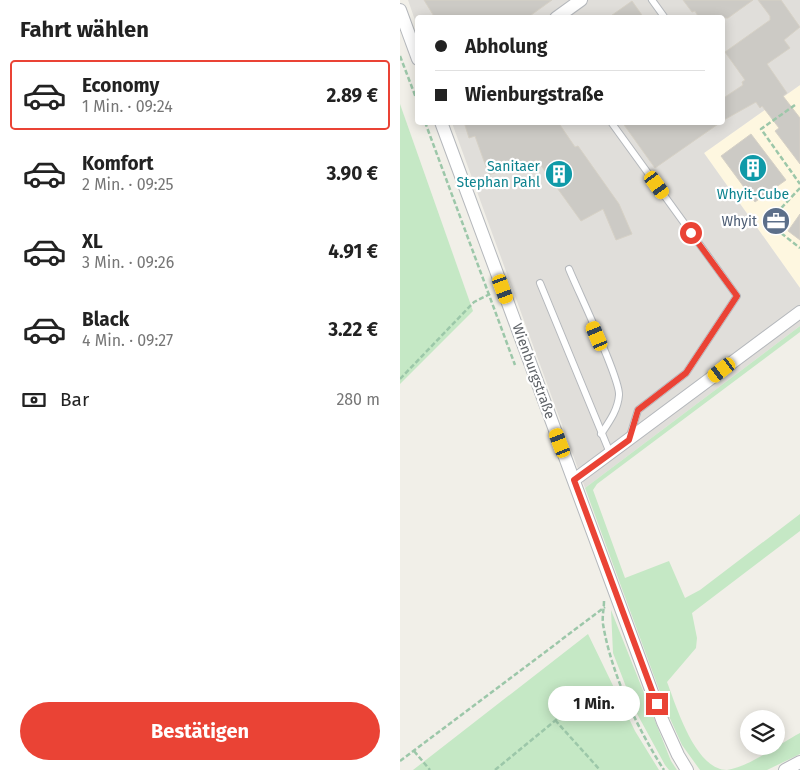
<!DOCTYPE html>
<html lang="de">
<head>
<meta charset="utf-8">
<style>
	:root { --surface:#fff; --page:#f2f2f2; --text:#222; --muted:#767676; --line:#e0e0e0; --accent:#ea4335 }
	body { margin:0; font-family:"Fira Sans",sans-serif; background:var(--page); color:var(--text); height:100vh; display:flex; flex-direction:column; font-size:19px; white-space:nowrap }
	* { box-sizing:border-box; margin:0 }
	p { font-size:16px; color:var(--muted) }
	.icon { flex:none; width:28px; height:28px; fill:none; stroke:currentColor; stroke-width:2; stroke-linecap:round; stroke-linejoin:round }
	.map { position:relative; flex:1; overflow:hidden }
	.sheet { display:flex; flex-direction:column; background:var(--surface); width:400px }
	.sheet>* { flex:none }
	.top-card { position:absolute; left:15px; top:15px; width:310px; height:110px; border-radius:5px; box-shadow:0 2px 12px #0003; display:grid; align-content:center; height:110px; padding:0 20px; background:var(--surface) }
	.fabs { position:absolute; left:340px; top:710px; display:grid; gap:10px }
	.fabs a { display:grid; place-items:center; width:45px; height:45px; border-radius:50%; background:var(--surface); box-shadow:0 2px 12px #0003; font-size:25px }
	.end { position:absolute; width:22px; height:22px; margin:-11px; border:6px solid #ea4335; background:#fff; box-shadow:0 0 0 2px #fff }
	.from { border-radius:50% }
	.bubble { position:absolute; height:35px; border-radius:18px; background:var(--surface); box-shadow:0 2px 12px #0003; font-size:16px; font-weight:700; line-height:35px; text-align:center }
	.car { position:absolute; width:15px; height:30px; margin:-15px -8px; border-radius:6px; box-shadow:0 0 4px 1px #0007; background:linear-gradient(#f5c518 24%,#345 0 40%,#f5c518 0 76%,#345 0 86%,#f5c518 0) }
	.top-card b { display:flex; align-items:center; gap:18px; height:48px; font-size:19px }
	.top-card b+b { border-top:1px solid var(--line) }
	.top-card i { width:12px; height:12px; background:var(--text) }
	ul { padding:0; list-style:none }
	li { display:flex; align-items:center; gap:15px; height:70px; margin:0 10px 8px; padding:0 10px; border:2px solid transparent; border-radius:5px }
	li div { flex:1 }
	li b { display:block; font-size:19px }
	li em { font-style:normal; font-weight:700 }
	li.selected { border-color:var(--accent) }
	li>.icon { width:45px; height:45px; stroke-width:1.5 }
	h2 { padding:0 20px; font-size:22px; line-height:60px }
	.pay { display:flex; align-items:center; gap:12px; height:55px; padding:0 20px; font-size:19px }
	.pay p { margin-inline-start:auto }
	.primary-button { display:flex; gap:10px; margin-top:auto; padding:10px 20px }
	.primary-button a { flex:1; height:58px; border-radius:30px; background:var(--accent); color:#fff; font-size:20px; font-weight:700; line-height:58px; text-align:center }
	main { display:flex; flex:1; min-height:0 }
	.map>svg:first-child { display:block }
</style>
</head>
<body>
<main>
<section class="sheet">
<h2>Fahrt wählen</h2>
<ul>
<li class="selected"><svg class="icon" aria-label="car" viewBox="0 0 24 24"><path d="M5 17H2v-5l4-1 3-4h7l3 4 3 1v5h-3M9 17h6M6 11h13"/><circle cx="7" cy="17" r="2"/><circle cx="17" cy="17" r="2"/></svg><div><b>Economy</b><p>1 Min. · 09:24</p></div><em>2.89 €</em></li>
<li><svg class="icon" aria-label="car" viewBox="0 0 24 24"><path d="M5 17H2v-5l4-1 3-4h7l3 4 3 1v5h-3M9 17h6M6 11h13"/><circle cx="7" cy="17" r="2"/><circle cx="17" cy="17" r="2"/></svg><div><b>Komfort</b><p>2 Min. · 09:25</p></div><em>3.90 €</em></li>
<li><svg class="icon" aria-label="car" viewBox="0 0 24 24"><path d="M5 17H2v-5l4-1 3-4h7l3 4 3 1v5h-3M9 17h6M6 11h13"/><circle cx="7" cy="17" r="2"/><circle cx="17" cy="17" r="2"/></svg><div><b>XL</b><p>3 Min. · 09:26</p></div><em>4.91 €</em></li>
<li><svg class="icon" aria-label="car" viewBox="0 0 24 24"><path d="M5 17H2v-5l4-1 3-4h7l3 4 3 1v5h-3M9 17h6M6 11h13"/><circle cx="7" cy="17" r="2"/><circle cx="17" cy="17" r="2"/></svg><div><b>Black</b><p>4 Min. · 09:27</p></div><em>3.22 €</em></li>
</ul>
<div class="pay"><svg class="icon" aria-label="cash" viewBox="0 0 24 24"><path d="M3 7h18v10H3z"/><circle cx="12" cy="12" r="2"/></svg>Bar<p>280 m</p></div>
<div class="primary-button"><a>Bestätigen</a></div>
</section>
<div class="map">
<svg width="400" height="770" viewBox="0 0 400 770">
	<rect width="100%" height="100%" fill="#f1efe8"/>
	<polygon fill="#fef7e0" points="400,85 400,288 304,153"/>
	<polygon fill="#e0deda" points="8,0 400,0 400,85 304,153 400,288 400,326 185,488 52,123 322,122 322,18 18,18 17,26"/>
	<g fill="#c5e8c5">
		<polygon points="0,104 73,311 0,384"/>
		<path d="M400 326V332L197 484 193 490 225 578 269 561 285 598 300 590 400 514V531L292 613 297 638 296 648 267 682C276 705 295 770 327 770 351 766 379 744 400 733V754L367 770H300L282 745 268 714 185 488Z"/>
		<polygon points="211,610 271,761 277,770 269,770 265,765 235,710 213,653"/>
		<polygon points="188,634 235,731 259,770 13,770"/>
	</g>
	<g fill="#cccac5" stroke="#d6d1c6">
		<polygon points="24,0 152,0 127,18 35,18"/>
		<polygon points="283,0 353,0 328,18 299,18 295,11 292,12"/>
		<polygon points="358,0 381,0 400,27 384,40 390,48 367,64 387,93 383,96 400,118 400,164 375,131 379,128 362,106 360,108 356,102 322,121 322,99 343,85 342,82 345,80 325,52 370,20 370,16"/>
		<polygon points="232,1 244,18 208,18"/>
		<polygon points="64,122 158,122 175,147 178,146 219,204 232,234 216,240 203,209 181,221 137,160 128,166 125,162 89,175 75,136 69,138"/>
		<polygon points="222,122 321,122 255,168"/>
		<polygon points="351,134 386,180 355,202 321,156"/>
		<polygon points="400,214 400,240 388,231"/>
	</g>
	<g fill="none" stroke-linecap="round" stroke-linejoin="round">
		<defs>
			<g id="service">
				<polyline points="252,0 265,18"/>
				<polyline points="211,122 337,296 286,373 238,410 230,436"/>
				<path d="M169 269C178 291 220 378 219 395 218 410 209 422 201 434"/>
				<polyline points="140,283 210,453"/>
			</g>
			<g id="minor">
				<polyline points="0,10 18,59"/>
				<polyline points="156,18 181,0"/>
				<polyline points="41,122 263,722 278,755 287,770"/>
				<polyline points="174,480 400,312"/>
				<polyline points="385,770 400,762"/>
			</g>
		</defs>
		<use href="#service" stroke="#b5b8bc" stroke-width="8"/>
		<use href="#minor" stroke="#b5b8bc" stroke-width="14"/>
		<g stroke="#9cc7a9" stroke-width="2.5" stroke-dasharray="5 2.5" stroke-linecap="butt">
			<polyline points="0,56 18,103"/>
			<polyline points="395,105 361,129 400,184"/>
			<polyline points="25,122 115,365"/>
			<polyline points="400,188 371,219 381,233 400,248"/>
			<polyline points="0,379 74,302 90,294"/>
			<path d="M204 601C204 609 202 616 203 624 211 673 237 728 264 770"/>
			<polyline points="155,720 200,770"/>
			<polyline points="14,751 30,770"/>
			<polyline points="0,761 205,607"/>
			<polyline points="95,770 190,692"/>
		</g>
		<use href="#service" stroke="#fff" stroke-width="6"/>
		<use href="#minor" stroke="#fff" stroke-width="12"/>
	</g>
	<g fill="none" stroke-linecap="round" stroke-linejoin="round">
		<polyline stroke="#ea4335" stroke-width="6" points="257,704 174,480 229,440 238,410 286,373 337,296 291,233"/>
	</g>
	<defs>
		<symbol id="building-disc" viewBox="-11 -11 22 22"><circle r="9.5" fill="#0f9aa8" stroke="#fff"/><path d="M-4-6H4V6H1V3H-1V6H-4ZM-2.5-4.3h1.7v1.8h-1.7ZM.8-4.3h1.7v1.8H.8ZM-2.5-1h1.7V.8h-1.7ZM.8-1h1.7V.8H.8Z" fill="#fff"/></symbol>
		<symbol id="office-disc" viewBox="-11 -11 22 22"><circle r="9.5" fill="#5c6f8a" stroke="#fff"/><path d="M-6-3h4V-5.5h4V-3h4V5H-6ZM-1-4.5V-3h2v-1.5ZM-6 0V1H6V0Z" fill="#fff"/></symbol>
	</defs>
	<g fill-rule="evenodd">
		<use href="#building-disc" x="337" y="152" width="32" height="32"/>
		<use href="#building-disc" x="143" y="158" width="32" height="32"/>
		<use href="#office-disc" x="360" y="205" width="32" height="32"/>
	</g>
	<g text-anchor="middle" stroke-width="4.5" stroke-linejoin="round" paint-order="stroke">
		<g font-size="14" fill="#0d838f" stroke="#fff" text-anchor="end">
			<text x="140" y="171">Sanitaer<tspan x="140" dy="16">Stephan Pahl</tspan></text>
			<text x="353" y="199" text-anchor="middle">Whyit-Cube</text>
		</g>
		<g font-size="14" fill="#4e5e75" stroke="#fff" text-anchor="end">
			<text x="357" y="226">Whyit</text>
		</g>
		<g font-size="14" fill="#5f6368" stroke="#fff">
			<text transform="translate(134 371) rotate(70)" y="5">Wienburgstraße</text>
		</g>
	</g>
</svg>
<div class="fabs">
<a><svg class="icon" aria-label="layers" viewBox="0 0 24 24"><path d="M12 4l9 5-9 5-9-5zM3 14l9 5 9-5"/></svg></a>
</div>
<i class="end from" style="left:291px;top:233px"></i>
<i class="end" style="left:257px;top:704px"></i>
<div class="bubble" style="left:148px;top:686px;width:92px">1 Min.</div>
<i class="car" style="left:257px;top:185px;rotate:144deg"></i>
<i class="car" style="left:103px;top:289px;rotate:160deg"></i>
<i class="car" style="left:197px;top:336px;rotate:337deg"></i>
<i class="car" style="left:322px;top:370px;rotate:233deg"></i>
<i class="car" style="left:160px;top:443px;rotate:339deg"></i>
<div class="top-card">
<b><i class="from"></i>Abholung</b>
<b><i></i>Wienburgstraße</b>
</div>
</div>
</main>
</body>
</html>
